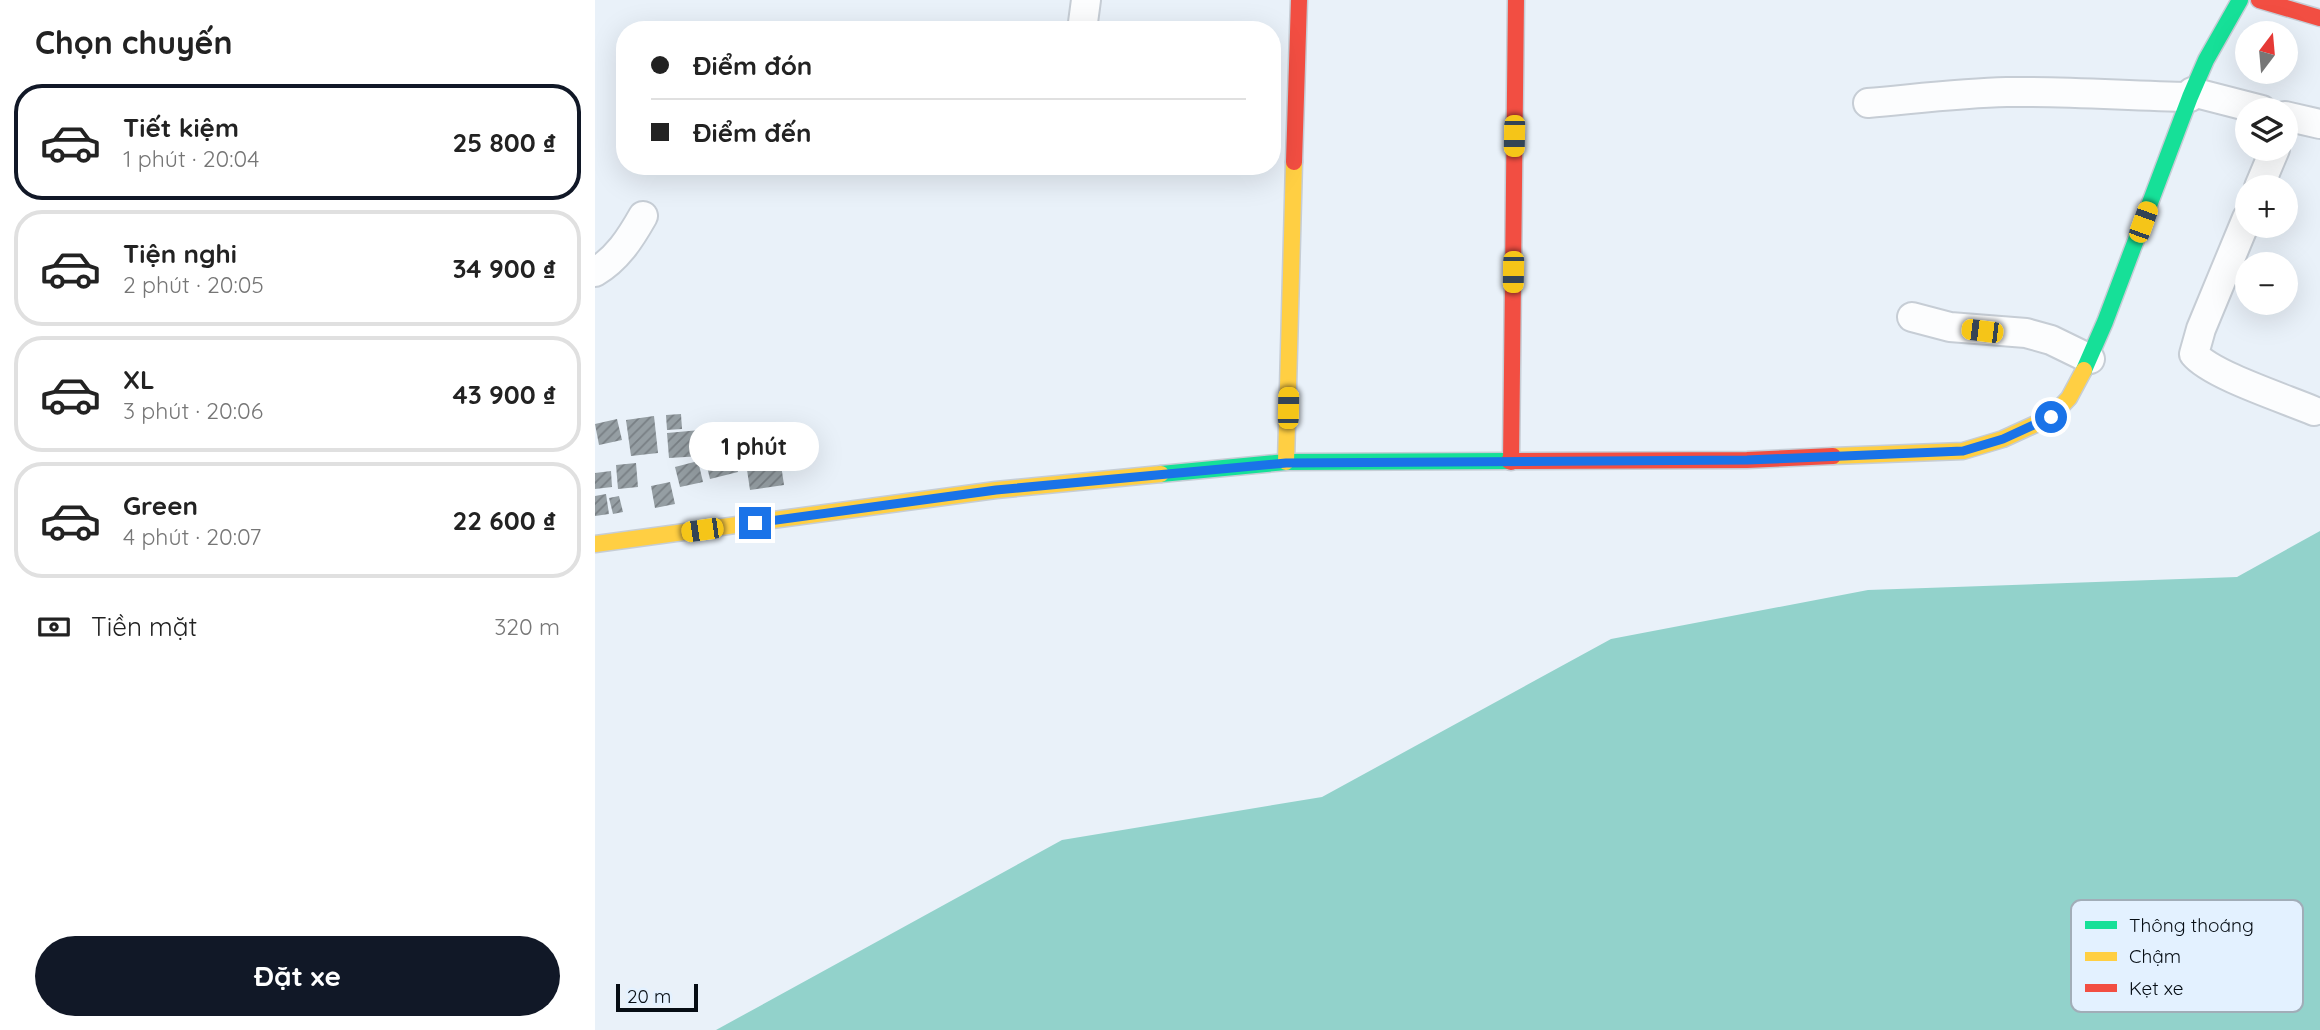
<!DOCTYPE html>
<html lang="vi">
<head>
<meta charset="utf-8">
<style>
	:root { --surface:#fff; --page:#f2f2f2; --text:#222; --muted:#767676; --line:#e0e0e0; --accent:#111827 }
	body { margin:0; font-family:Quicksand,sans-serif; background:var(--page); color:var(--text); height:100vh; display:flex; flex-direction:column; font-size:26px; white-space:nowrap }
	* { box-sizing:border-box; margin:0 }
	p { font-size:23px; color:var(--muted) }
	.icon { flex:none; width:38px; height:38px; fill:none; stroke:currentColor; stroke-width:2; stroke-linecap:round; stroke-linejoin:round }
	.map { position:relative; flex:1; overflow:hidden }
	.sheet { display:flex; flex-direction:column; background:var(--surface); width:595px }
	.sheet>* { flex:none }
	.guide { position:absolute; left:21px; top:21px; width:665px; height:154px; border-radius:28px; box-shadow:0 7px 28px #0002; display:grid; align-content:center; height:154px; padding:0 35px; background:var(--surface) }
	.needle { width:46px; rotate:16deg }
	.tools { position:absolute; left:1640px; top:21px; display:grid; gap:14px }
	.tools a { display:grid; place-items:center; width:63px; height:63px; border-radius:50%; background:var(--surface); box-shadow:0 7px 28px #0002; font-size:35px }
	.scale { position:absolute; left:21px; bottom:18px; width:82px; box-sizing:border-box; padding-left:7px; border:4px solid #060d14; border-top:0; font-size:19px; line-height:24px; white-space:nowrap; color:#060d14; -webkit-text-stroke:5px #e3f1ff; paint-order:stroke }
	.end { position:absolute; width:32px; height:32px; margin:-16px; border:9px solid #1a73e8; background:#fff; box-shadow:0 0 0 4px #fff }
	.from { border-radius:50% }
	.bubble { position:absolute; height:49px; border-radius:24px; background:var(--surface); box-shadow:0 7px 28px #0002; font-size:23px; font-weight:700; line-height:49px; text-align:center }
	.car { position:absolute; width:21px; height:42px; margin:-21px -10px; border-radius:9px; box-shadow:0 0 5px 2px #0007; background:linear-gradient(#f5c518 24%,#345 0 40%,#f5c518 0 76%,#345 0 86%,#f5c518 0) }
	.guide b { display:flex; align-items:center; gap:24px; height:66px; font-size:26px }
	.guide b+b { border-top:2px solid var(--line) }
	.guide i { width:18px; height:18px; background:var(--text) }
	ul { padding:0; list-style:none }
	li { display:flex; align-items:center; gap:21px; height:116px; margin:0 14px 10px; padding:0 21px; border:4px solid var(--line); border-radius:28px }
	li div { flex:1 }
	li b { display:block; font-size:26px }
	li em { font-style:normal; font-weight:700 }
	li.on { border-color:var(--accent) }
	li>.icon { width:63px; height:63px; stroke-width:1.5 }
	h2 { padding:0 35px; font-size:32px; line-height:84px }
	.pay { display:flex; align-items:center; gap:18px; height:77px; padding:0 35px; font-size:26px }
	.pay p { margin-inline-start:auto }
	.cta { display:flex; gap:14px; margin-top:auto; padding:14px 35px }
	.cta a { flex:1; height:80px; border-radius:42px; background:var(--accent); color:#fff; font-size:28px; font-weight:700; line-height:80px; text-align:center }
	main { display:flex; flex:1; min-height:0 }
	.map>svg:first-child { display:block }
</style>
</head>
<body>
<main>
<section class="sheet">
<h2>Chọn chuyến</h2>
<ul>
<li class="on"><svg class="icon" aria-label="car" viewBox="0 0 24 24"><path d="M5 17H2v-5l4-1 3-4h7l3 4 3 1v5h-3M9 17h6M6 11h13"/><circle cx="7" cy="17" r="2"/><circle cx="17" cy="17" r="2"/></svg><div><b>Tiết kiệm</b><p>1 phút · 20:04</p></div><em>25 800 ₫</em></li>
<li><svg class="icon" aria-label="car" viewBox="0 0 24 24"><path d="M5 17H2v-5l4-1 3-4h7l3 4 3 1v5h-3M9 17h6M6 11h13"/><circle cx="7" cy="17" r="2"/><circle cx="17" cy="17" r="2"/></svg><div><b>Tiện nghi</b><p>2 phút · 20:05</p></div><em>34 900 ₫</em></li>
<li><svg class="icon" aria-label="car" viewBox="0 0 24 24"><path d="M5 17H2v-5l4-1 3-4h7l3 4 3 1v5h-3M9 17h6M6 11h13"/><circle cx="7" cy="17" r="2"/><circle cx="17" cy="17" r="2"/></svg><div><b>XL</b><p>3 phút · 20:06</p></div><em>43 900 ₫</em></li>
<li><svg class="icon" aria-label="car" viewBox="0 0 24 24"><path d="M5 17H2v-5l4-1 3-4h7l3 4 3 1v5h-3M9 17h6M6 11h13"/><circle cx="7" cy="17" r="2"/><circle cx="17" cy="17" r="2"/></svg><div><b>Green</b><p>4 phút · 20:07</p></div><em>22 600 ₫</em></li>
</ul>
<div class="pay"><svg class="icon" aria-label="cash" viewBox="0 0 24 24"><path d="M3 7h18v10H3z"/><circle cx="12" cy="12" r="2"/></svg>Tiền mặt<p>320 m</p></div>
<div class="cta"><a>Đặt xe</a></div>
</section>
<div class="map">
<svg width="1725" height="1030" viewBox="0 0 1725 1030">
	<defs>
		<pattern id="building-hatch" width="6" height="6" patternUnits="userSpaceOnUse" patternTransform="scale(1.75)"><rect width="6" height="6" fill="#959ea3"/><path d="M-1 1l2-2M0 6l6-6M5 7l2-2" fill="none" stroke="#787f84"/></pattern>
	</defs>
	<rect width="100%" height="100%" fill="#e9f1f9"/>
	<polygon fill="#92d2cb" points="1725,531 1725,1030 121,1030 467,840 727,797 1016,639 1273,590 1642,577"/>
	<g fill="url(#building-hatch)">
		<polygon points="86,414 87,429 72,430 71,415"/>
		<polygon points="59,416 63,453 36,456 31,420"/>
		<polygon points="22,419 27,440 4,445 0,424"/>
		<polygon points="105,430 107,456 74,458 72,433"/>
		<polygon points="137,448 143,472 115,479 109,455"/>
		<polygon points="185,458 189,485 155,490 151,463"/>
		<polygon points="103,461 108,482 85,487 80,467"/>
		<polygon points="41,463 43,487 23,489 21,465"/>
		<polygon points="16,471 17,487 0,489 0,473"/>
		<polygon points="75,482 80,504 60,508 56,486"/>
		<polygon points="11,494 14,514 0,516 0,496"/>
		<polygon points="24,496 28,512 18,514 14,498"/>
	</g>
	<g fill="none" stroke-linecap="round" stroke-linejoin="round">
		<defs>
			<g id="street">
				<polyline points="487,30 491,0"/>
				<polyline points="1597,92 1667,110"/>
				<path d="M1273 103C1319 99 1366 93 1412 92 1473 91 1534 96 1595 97"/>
				<polyline points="1690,116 1725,124"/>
				<polyline points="1664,187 1680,149"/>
				<path d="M1652 218 1606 329 1599 354C1616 375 1691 399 1719 411"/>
				<path d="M0 272C22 259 35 239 48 216"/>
				<polyline points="1317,317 1355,327 1431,333 1456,340 1495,359"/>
			</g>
			<g id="fast">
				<polyline points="1489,370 1510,322 1595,97 1611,60 1645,0"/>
				<polyline points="566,474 691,462 914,461"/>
			</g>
			<g id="slow">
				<polyline points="1238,456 1368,451 1408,439 1456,417 1474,398 1489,370"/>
				<polyline points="691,462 699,162"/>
				<polyline points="0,544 401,490 566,474"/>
			</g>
			<g id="jam">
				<polyline points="1664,0 1725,18"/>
				<polyline points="699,162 704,0"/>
				<polyline points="914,461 1152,460 1238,456"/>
				<polyline points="916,462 921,0"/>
			</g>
		</defs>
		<use href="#street" stroke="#c6cdd5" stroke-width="32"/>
		<use href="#fast" stroke="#c6cdd5" stroke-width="19"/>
		<use href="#slow" stroke="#c6cdd5" stroke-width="19"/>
		<use href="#jam" stroke="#c6cdd5" stroke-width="19"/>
		<use href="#street" stroke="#fcfdfe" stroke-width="28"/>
		<use href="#fast" stroke="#16e098" stroke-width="16"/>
		<use href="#slow" stroke="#ffcf43" stroke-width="16"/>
		<use href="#jam" stroke="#f24e42" stroke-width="16"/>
	</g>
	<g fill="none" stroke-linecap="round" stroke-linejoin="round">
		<polyline stroke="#1a73e8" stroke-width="9" points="160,523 401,490 691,463 1152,460 1368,451 1408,439 1456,417"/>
	</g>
	<rect x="1476" y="900" width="232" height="112" rx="10" fill="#e3f1ff" stroke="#a1adb8" stroke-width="2"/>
	<rect x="1490" y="921" width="32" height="8" fill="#16e098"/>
	<rect x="1490" y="952" width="32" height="9" fill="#ffcf43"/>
	<rect x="1490" y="984" width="32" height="8" fill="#f24e42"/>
	<g font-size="19" fill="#060d14">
		<text x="1534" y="932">Thông thoáng</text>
		<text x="1534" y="963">Chậm</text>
		<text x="1534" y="995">Kẹt xe</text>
	</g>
</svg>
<div class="tools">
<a><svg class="needle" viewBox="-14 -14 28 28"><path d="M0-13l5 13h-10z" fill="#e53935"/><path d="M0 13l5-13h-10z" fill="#767676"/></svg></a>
<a><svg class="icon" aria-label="layers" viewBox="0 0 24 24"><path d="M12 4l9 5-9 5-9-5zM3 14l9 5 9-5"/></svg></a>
<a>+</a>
<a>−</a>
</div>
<div class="scale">20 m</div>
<i class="end from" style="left:1456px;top:417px"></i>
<i class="end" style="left:160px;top:523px"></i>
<div class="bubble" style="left:94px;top:422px;width:130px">1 phút</div>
<i class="car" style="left:919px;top:136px;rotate:181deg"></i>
<i class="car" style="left:1548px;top:222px;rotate:20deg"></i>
<i class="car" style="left:918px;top:272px;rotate:181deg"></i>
<i class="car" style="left:1387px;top:331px;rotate:277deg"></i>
<i class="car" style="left:693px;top:408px;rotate:1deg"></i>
<i class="car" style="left:107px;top:530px;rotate:262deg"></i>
<div class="guide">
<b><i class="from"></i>Điểm đón</b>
<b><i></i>Điểm đến</b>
</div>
</div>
</main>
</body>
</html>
